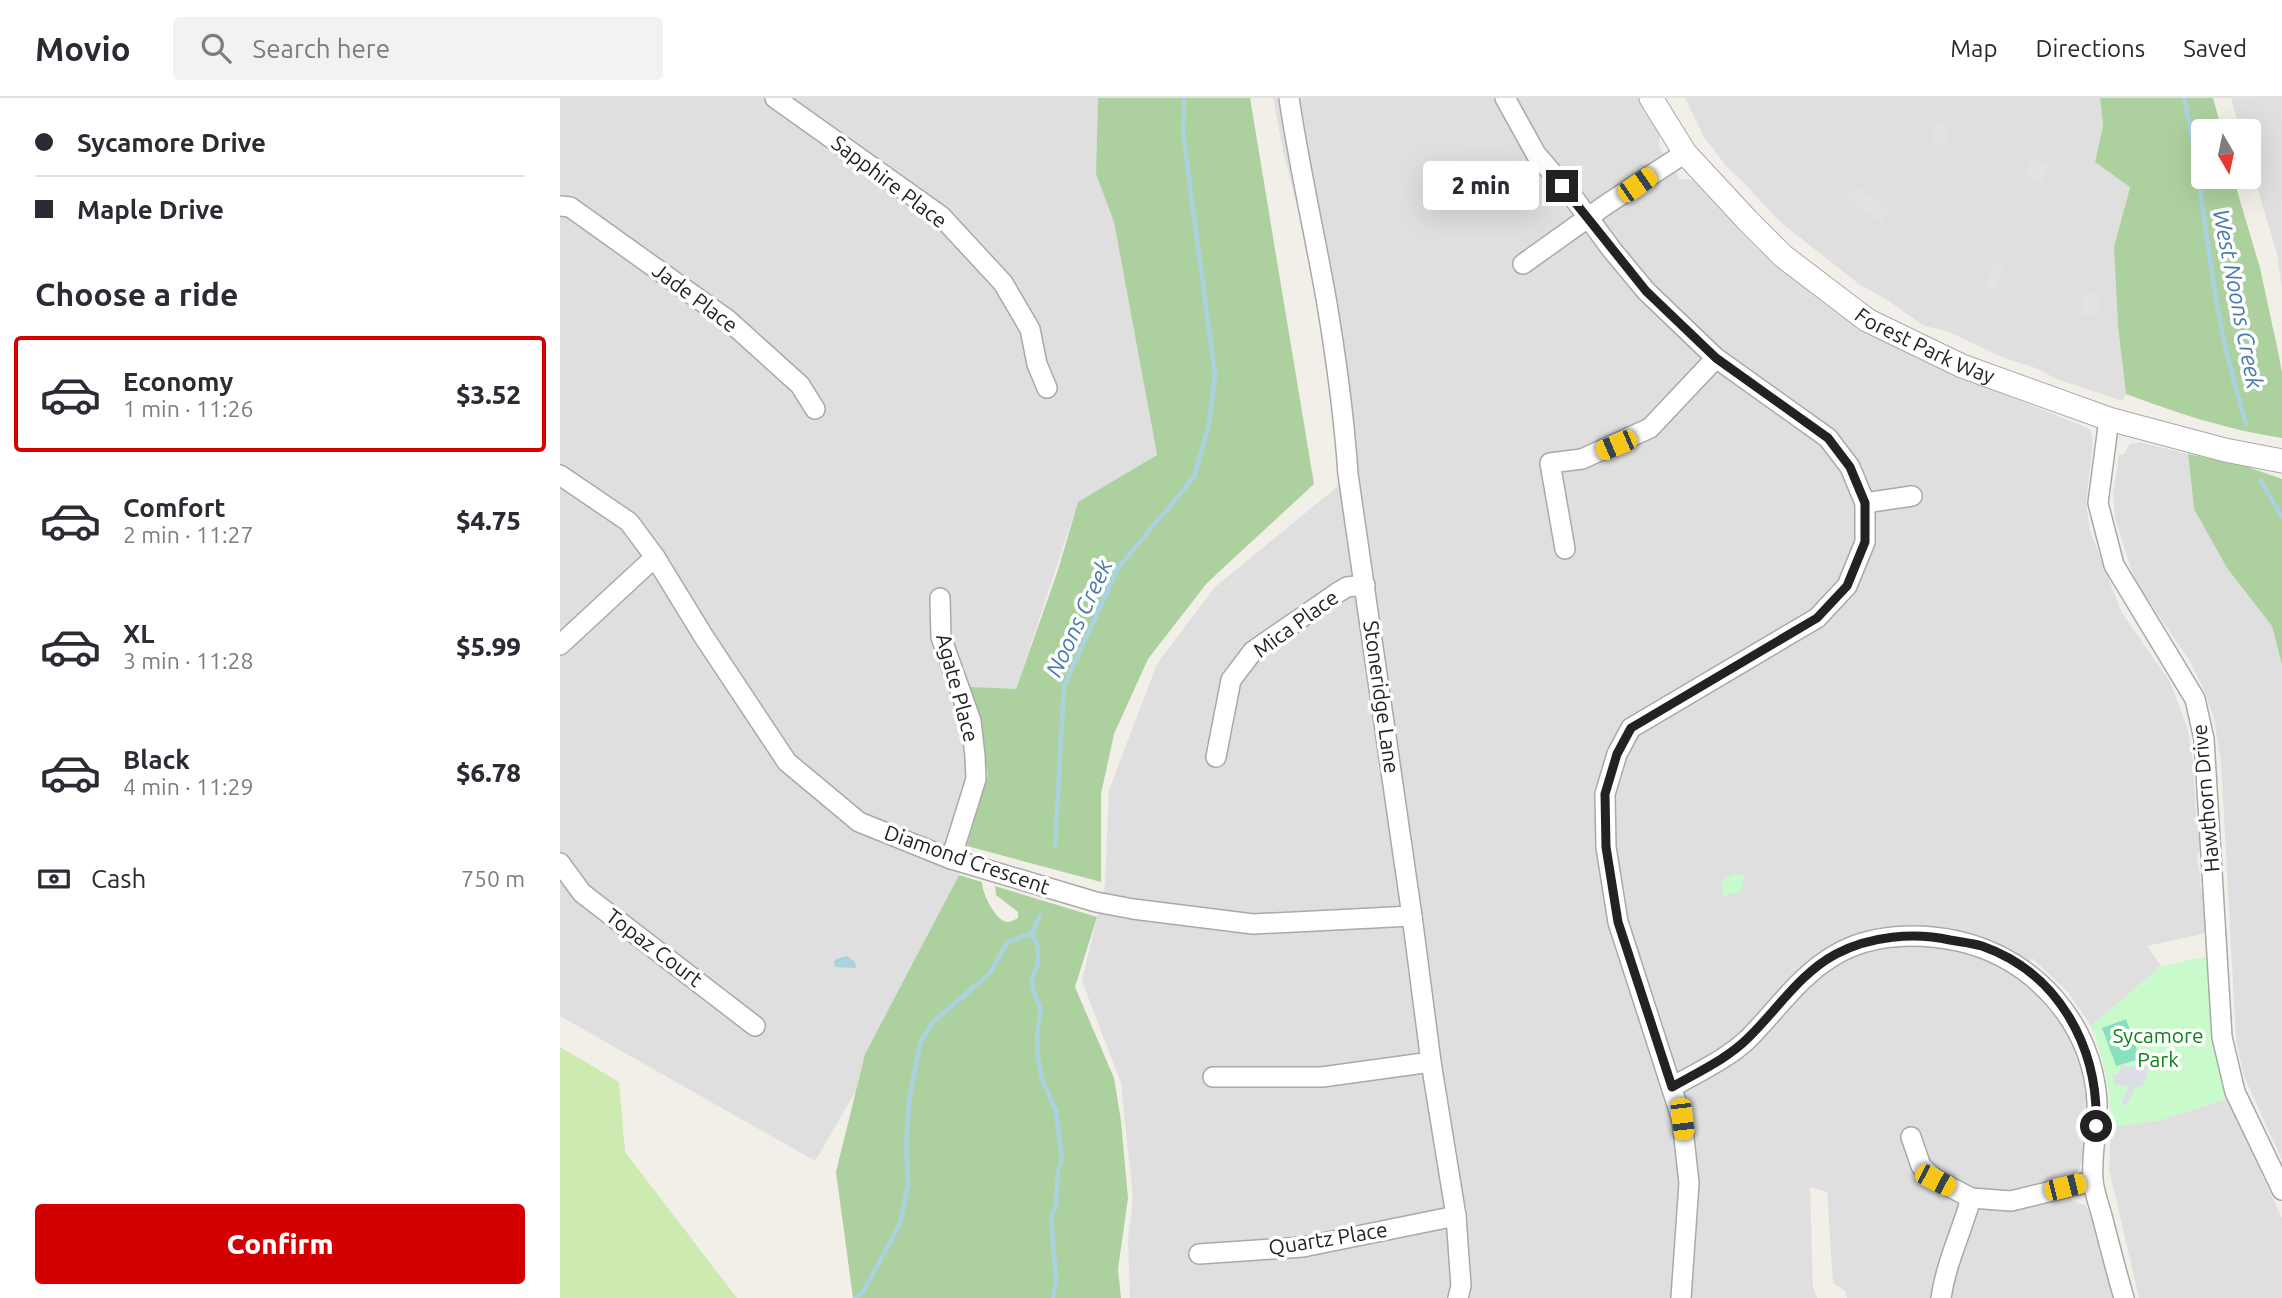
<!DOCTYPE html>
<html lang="en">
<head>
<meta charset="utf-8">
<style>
	:root { --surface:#fff; --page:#f2f2f3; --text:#2b2b33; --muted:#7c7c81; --line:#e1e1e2; --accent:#d40000 }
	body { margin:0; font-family:Ubuntu,sans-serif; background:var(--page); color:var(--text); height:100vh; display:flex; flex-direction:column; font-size:26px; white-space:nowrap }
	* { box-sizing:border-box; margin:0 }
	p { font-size:23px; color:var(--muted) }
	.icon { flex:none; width:38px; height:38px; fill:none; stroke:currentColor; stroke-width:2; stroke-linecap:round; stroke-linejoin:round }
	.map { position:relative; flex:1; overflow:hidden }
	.side { display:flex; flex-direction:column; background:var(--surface); width:560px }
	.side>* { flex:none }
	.guide { display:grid; align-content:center; height:154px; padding:0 35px; background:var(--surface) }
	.needle { width:46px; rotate:171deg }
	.fabs { position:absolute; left:1631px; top:21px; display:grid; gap:14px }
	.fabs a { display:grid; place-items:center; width:70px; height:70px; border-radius:7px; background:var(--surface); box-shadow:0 7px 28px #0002; font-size:35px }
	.end { position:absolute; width:32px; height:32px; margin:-16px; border:9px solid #222; background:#fff; box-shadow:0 0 0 4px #fff }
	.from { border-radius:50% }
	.bubble { position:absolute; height:49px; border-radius:7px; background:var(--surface); box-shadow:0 7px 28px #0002; font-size:23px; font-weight:800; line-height:49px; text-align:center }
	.car { position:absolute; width:21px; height:42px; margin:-21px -10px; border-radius:9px; box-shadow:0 0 5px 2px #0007; background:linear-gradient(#f5c518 24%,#345 0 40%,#f5c518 0 76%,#345 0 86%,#f5c518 0) }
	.guide b { display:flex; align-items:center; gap:24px; height:66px; font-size:26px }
	.guide b+b { border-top:2px solid var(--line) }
	.guide i { width:18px; height:18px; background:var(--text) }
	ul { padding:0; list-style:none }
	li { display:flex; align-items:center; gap:21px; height:116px; margin:0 14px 10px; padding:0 21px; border:4px solid transparent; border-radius:7px }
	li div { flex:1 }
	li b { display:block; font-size:26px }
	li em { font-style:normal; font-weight:800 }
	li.active { border-color:var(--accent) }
	li>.icon { width:63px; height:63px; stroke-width:1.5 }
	h2 { padding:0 35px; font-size:32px; line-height:84px }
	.pay { display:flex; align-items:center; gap:18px; height:77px; padding:0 35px; font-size:26px }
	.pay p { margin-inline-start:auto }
	.primary-button { display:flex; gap:14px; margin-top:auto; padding:14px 35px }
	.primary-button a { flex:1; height:80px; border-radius:7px; background:var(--accent); color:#fff; font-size:28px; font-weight:800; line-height:80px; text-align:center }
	header { display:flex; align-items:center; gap:42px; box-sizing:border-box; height:98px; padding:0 35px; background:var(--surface); border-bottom:2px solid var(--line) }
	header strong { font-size:33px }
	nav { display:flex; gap:38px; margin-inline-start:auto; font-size:24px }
	.search { width:490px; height:63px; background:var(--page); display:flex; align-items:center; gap:18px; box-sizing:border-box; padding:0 24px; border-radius:7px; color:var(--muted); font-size:26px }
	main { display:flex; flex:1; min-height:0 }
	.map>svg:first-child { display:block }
</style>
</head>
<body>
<header>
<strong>Movio</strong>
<div class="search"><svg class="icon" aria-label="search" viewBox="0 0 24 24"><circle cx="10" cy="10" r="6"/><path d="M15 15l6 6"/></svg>Search here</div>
<nav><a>Map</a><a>Directions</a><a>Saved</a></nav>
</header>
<main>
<section class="side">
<div class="guide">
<b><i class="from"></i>Sycamore Drive</b>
<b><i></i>Maple Drive</b>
</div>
<h2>Choose a ride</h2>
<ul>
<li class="active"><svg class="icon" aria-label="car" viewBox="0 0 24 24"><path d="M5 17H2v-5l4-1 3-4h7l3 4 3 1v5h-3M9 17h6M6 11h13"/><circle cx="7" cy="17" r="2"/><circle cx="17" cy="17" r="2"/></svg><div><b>Economy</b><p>1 min · 11:26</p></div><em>$3.52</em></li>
<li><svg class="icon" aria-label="car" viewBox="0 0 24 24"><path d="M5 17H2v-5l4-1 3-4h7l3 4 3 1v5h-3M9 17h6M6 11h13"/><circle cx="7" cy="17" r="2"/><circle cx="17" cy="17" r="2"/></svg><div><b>Comfort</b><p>2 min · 11:27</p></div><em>$4.75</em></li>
<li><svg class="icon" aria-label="car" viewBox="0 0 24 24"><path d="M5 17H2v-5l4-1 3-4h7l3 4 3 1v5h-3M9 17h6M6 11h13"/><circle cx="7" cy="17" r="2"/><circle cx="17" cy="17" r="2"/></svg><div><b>XL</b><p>3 min · 11:28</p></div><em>$5.99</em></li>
<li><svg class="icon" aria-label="car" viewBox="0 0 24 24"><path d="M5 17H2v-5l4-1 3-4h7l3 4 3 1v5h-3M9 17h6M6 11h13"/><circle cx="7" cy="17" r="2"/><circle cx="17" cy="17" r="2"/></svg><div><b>Black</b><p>4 min · 11:29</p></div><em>$6.78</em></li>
</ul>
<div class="pay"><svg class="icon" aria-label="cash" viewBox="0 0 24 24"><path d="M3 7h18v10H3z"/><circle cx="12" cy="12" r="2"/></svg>Cash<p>750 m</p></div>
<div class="primary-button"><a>Confirm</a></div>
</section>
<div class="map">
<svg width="1722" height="1200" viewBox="0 0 1722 1200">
	<rect width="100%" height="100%" fill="#f2efe9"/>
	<g fill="#e0dfdf">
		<polygon points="0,0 538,0 536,76 554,124 597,358 518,404 456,591 419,625 428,676 399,777 305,956 296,993 255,1063 0,918"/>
		<polygon points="713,0 1078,0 1100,36 1099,48 1120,81 1133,82 1197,151 1268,207 1313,237 1365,264 1530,331 1533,343 1526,405 1530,433 1562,515 1610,584 1628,632 1633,664 1636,716 1642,745 1637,758 1641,783 1639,785 1644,797 1646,835 1587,848 1601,868 1531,928 1508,894 1472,860 1458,880 1472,891 1497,919 1512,946 1521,972 1526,1001 1523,1061 1517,1074 1506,1080 1512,1103 1525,1107 1531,1118 1535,1118 1555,1200 1287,1200 1285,1193 1273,1185 1267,1094 1250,1089 1253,1189 1257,1200 570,1200 568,1140 573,1100 561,985 522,883 545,786 549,692 597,566 655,489 783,384 760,202 723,52"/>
		<polygon points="1125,0 1540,0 1543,28 1535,64 1570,88 1554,149 1558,228 1566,296 1563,303 1497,281 1473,269 1444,260 1387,233 1364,228 1326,201 1300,187 1219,123 1184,85 1167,69 1144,39"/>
		<polygon points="1671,0 1722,0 1722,190 1717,156 1689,62 1689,33 1680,33"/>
		<polygon points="1580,344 1628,356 1634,411 1667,470 1712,528 1722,567 1722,1062 1684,978 1676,942 1661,663 1654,621 1644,592 1630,563 1575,483 1555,420 1553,396 1559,356 1563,357 1570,346"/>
		<polygon points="1667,1001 1722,1120 1722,1200 1579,1200 1549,1071 1551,1029 1601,1022"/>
	</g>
	<polygon fill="#cdebb0" points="0,949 59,984 65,1054 177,1200 0,1200"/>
	<g fill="#add19e">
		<polygon points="538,0 690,0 754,386 647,485 588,561 554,636 541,696 541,784 407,748 428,676 410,589 456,591 498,472 518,404 597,357 554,124 536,76"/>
		<path d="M1540 0H1653L1662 33H1643V79H1673L1700 170 1719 258 1722 275V340C1668 332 1617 315 1566 296L1558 228 1554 149 1570 89 1535 64 1543 28Z"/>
		<polygon points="1628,356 1685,368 1722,381 1722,567 1712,528 1667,470 1634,411"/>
		<path d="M399 777 422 784C422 795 435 822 447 824 451 824 454 822 458 820V814L436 797 435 788 537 819 515 889 554 980 561 1023 568 1100 558 1171 561 1200H293L276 1074 305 956Z"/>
	</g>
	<g fill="#c8facc">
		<polygon points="1173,776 1184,777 1182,791 1179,795 1171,795 1164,800 1161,786 1163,782"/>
		<path d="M1647 858 1653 948 1667 1001 1601 1022 1551 1029C1551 992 1544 962 1531 928L1601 868Z"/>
	</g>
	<polygon fill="#88e0be" points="1566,921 1580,961 1556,968 1542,930"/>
	<g fill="#e2e2e2">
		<polygon points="1376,24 1390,29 1384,47 1370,42"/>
		<polygon points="1472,60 1489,67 1482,85 1465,78"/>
		<polygon points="1296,88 1329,113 1320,125 1287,99"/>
		<polygon points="1434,165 1444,169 1435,192 1425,188"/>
		<polygon points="1524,194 1540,196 1538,218 1522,217"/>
	</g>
	<polygon fill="#dddde8" points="1582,961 1587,963 1589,967 1586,982 1583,983 1583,987 1576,989 1566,1007 1562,1005 1569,988 1554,986 1553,978 1561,973 1560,967 1563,966 1566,970 1579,967"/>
	<polygon fill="#aad3df" points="287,858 295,864 296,870 275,869 274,864 276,861"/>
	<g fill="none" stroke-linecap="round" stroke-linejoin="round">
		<g stroke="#aad3df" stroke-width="4.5">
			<path d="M1624 0C1641 75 1646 152 1661 228 1667 261 1677 294 1686 326"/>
			<polyline points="1701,383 1722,419"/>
			<polyline points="495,748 504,588 558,470 634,379 649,327 655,277 623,35 624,0"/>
			<polyline points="472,835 478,849 478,867 472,879 472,889 481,912 477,936 478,961 482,981 496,1013 502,1062 498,1072 496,1107 491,1119 496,1182 493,1200"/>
			<polyline points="295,1200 303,1194 340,1126 348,1086 346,1044 350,998 360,945 373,924 429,876 448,844 472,835 480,817"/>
		</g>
		<defs>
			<g id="minor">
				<polyline points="215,0 381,118 443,185 470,231 477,266 487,290"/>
				<path d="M729 0C739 67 754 133 766 200 776 259 784 317 788 376L852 818 871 964 896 1118 901 1188 898 1200"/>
				<polyline points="945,0 976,56 1013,99 1052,152 1086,193 1156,260 1268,340 1290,369 1305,405 1305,444 1287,488 1257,520 1071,630 1057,656 1045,696 1046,749 1058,824 1122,1022 1129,1085 1121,1200"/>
				<polyline points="0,108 10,109 168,222 240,287 255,311"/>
				<polyline points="963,166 1047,106 1125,55"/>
				<polyline points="1549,321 1538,405 1554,467 1635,601 1644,641 1662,939 1675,994 1722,1092"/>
				<polyline points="0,377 69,424 95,459 144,539 227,664 299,724 391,761 536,804 573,811 693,826 852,818"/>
				<polyline points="1305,405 1352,398"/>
				<polyline points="1005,451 990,365 1022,361 1090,330 1156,260"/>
				<polyline points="380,500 381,539 411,623 415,658 416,681 391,761"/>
				<polyline points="0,547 95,459"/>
				<polyline points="656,659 671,582 693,553 777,495 787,489 805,487"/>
				<polyline points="0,765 22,795 195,928"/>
				<polyline points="653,979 762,979 871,964"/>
				<path d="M1112 989C1138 974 1167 961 1188 941 1217 912 1239 878 1275 857 1312 835 1359 835 1398 843 1474 860 1532 925 1537 1003 1538 1029 1531 1056 1533 1082 1534 1094 1539 1107 1542 1118 1549 1145 1556 1173 1564 1200"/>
				<polyline points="1351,1039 1361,1068 1375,1081 1411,1100 1451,1103 1533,1083"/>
				<polyline points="639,1156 743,1149 896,1118"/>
				<path d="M1381 1200C1386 1165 1402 1133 1411 1100"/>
			</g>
			<g id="tertiary">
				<path id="s1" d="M1091 0 1125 55 1188 123 1223 158 1307 222 1402 268 1549 321 1665 352 1722 363"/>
			</g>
		</defs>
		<use href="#minor" stroke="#a9a9a9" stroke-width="22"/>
		<use href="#tertiary" stroke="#a9a9a9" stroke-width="25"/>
		<use href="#minor" stroke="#fff" stroke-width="19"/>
		<use href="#tertiary" stroke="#fff" stroke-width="23"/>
	</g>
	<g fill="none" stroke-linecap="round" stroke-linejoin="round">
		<path stroke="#222" stroke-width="9" d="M1002 88 1086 193 1156 260 1268 340 1290 369 1305 405V444L1287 488 1257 520 1071 630 1057 656 1045 696 1046 749 1058 824 1112 989C1138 974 1167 961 1188 940 1217 912 1240 875 1276 856 1310 838 1354 834 1390 842 1401 844 1412 845 1422 848 1499 875 1539 950 1536 1028"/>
	</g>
	<g text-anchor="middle" stroke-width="7" stroke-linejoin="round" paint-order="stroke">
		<g font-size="21" fill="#222" stroke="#fff">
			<text transform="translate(329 84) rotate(37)" y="7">Sapphire Place</text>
			<text transform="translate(135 200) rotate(37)" y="7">Jade Place</text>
			<text dy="7" stroke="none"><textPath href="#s1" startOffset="376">Forest Park Way</textPath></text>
			<text transform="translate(736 526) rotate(-36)" y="7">Mica Place</text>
			<text transform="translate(397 590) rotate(75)" y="7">Agate Place</text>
			<text transform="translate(821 599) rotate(82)" y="7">Stoneridge Lane</text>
			<text transform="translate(1646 700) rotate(-95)" y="7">Hawthorn Drive</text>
			<text transform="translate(407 762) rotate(19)" y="7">Diamond Crescent</text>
			<text transform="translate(94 850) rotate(37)" y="7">Topaz Court</text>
			<text transform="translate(768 1141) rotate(-9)" y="7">Quartz Place</text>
		</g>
		<g font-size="21" fill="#0c8416" stroke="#fff">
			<text x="1598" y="945">Sycamore<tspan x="1598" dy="24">Park</tspan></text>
		</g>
		<g font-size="23" font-style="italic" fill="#4a7aab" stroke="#fff">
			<text transform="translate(1678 201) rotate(79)" y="8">West Noons Creek</text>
			<text transform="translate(519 520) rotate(-65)" y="8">Noons Creek</text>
		</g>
	</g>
</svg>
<div class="fabs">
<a><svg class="needle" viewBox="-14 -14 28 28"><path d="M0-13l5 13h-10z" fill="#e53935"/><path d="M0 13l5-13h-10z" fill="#7c7c81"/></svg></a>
</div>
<i class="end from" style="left:1536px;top:1028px"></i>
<i class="end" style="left:1002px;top:88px"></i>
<div class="bubble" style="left:863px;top:63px;width:116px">2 min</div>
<i class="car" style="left:1077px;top:87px;rotate:55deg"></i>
<i class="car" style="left:1056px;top:347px;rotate:247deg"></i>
<i class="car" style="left:1122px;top:1021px;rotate:173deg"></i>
<i class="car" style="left:1375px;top:1082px;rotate:117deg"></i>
<i class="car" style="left:1505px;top:1089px;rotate:76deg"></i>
</div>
</main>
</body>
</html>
